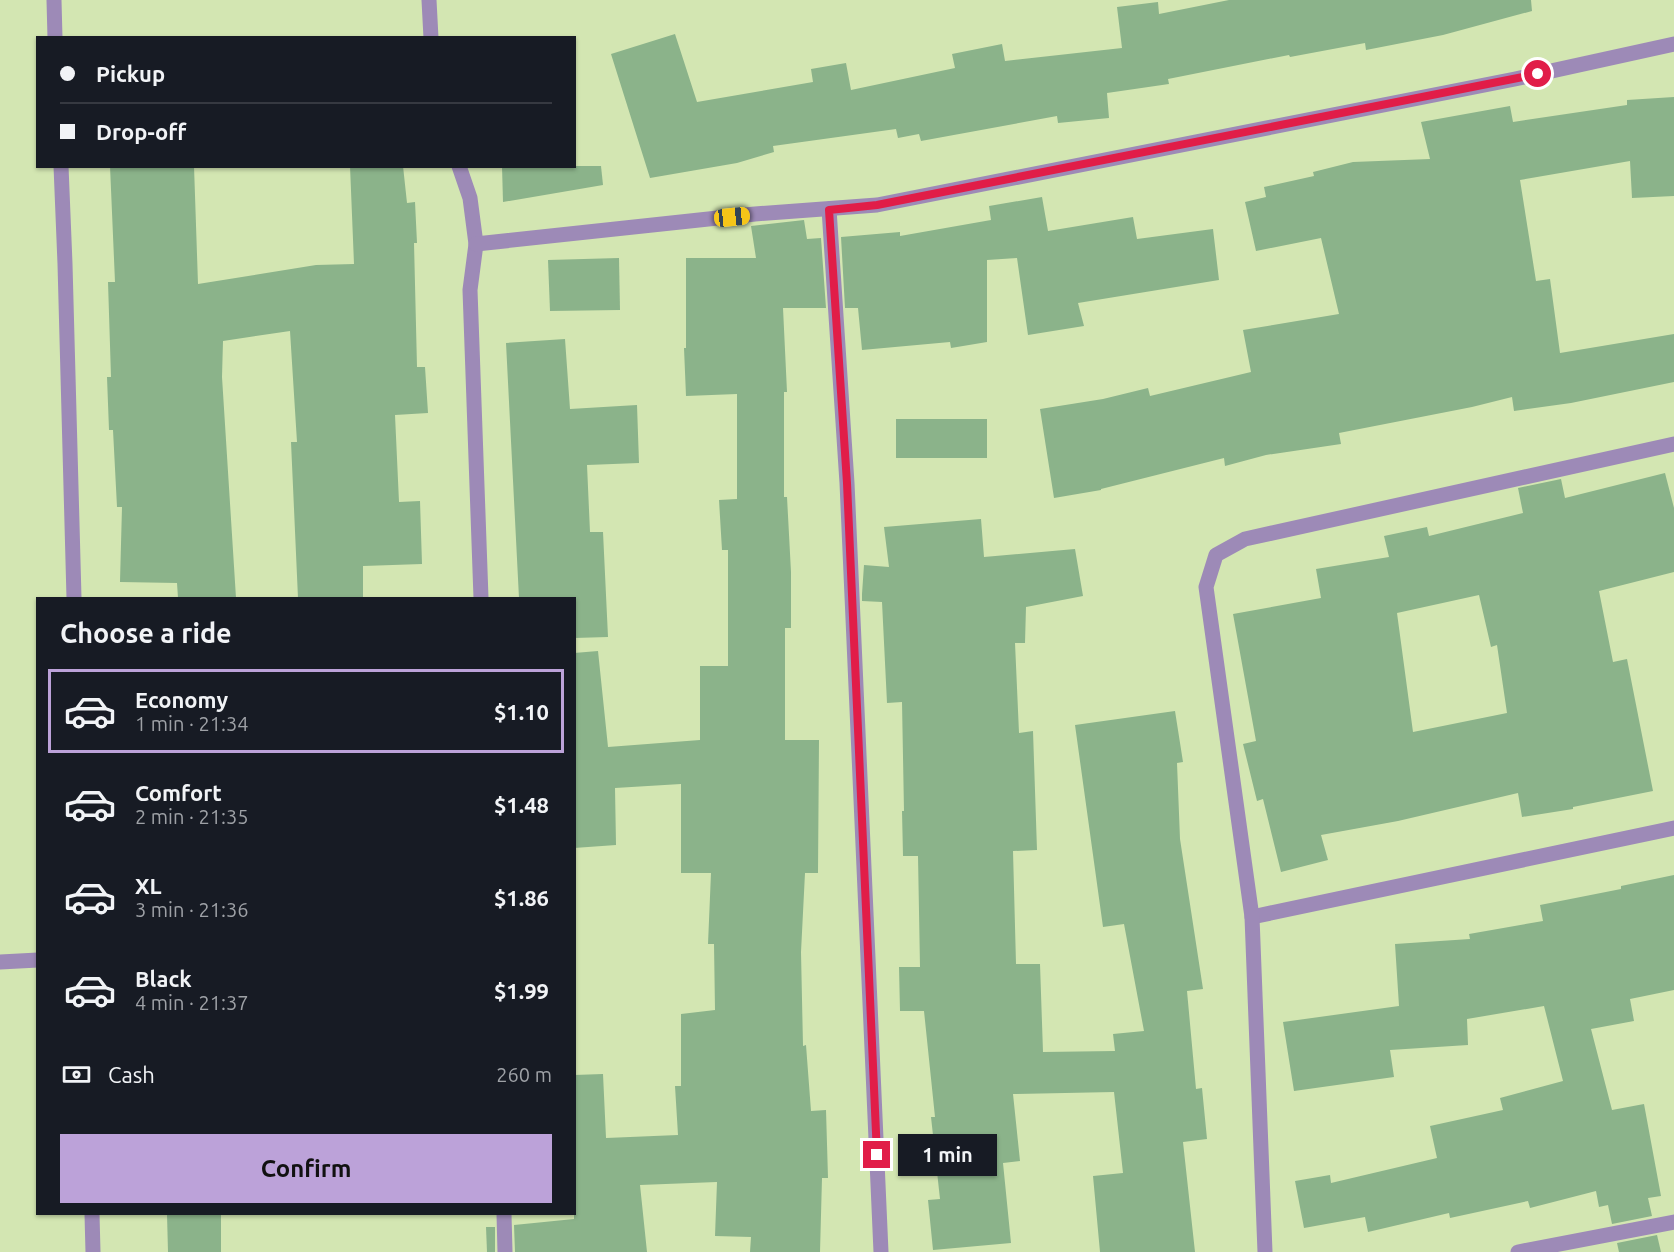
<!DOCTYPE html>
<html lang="en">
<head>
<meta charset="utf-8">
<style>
	:root { --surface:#171b24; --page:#242831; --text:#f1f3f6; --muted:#9ea1a6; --line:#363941; --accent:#bca2d9 }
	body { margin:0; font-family:Ubuntu,sans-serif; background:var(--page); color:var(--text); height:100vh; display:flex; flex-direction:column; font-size:22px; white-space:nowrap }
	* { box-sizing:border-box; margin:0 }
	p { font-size:20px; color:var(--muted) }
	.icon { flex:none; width:33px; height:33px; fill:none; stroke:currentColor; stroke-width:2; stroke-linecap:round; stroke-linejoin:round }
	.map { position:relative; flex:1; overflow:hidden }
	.side { position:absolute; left:36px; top:597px; width:540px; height:618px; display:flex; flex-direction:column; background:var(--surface); border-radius:0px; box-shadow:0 2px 4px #0004 }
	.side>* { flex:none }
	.top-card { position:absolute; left:36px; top:36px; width:540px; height:132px; border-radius:0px; box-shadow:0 2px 4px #0004; display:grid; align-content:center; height:132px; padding:0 24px; background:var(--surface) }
	.end { position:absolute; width:27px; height:27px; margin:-14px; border:8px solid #e11d48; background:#fff; box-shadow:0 0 0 3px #fff }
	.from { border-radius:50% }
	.bubble { position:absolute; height:42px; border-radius:0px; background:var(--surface); box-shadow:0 2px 4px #0004; font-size:20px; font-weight:700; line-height:42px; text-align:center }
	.car { position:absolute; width:18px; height:36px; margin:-18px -9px; border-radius:8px; box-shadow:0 0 4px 2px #0007; background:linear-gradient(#f5c518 24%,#345 0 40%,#f5c518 0 76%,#345 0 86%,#f5c518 0) }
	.top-card b { display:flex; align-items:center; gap:21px; height:57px; font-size:22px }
	.top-card b+b { border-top:2px solid var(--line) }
	.top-card i { width:15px; height:15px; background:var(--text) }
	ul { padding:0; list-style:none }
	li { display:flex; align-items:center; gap:18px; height:84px; margin:0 12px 9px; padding:0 12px; border:3px solid transparent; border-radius:0px }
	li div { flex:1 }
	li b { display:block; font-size:22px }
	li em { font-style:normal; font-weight:700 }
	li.current { border-color:var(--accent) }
	li>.icon { width:54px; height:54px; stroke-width:1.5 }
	h2 { padding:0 24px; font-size:27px; line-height:72px }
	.pay { display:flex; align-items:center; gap:15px; height:66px; padding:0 24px; font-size:22px }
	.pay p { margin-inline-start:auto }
	.cta { display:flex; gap:12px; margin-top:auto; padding:12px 24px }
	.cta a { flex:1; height:69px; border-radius:0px; background:var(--accent); color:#111; font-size:24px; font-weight:700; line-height:69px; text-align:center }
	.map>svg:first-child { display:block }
</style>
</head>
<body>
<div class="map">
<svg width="1674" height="1252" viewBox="0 0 1674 1252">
	<rect width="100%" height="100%" fill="#d3e6b2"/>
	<g fill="#8bb38a" fill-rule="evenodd">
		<polygon points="1229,0 1531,0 1532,11 1443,35 1366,50 1365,43 1290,57 1289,55 1168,79 1169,84 1107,93 1109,118 1058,123 1057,116 921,141 919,134 898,138 896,129 773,146 774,152 737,163 650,178 611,54 675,34 697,102 813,82 811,69 846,63 851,90 955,68 952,54 1002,44 1005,61 1122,48 1117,7 1158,2 1159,14"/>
		<polygon points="1674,97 1674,196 1632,198 1630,161 1520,180 1536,281 1550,279 1560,353 1674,334 1674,382 1571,403 1514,411 1512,397 1472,407 1339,433 1341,444 1266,455 1225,466 1224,458 1101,489 1101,490 1054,498 1040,409 1103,399 1148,388 1150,396 1251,372 1243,330 1339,314 1321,238 1256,251 1245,202 1266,197 1264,187 1314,176 1313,172 1353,162 1430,159 1421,122 1510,106 1513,122 1627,105 1627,100"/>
		<polygon points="110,166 194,166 198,284 316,265 354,264 350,166 403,166 407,203 415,202 417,243 414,243 417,367 425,367 428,413 395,415 399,502 420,501 422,564 363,566 363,598 298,598 291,442 297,442 290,331 223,341 222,377 236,598 178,598 177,583 120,582 122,507 117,507 113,430 109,430 107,377 111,377 108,282 115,282"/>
		<polygon points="502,166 601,166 603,185 503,202"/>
		<polygon points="1042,197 1048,231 1133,217 1137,239 1213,229 1219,280 1078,303 1084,326 1028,335 1017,258 987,260 987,342 951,348 950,342 862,350 858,308 845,308 841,237 900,232 900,236 991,220 989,206"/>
		<polygon points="804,220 807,239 821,238 826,308 783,308 787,392 784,392 784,497 787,497 791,572 791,628 785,628 785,740 819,740 818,873 805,873 801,952 803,1046 806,1045 811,1111 826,1110 828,1178 822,1178 820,1252 750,1252 751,1237 715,1236 717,1182 640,1185 647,1252 515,1252 514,1225 574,1219 574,1075 603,1074 606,1138 678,1135 675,1086 681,1086 681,1014 715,1010 714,944 708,944 711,873 681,873 681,784 615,788 616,845 574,848 574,653 598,651 608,747 700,740 700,666 728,666 728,550 722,550 719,500 737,499 737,394 686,396 684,348 686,348 686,258 756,258 751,226"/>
		<polygon points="619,258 620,310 550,311 548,260"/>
		<polygon points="565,339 570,409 637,405 639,463 587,465 590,532 603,532 608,637 574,638 574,598 519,598 506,343"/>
		<rect x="896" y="419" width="91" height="39"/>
		<path d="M1665 473 1674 508V572L1599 591 1613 662 1627 659 1653 791 1573 807V809L1522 817 1518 793 1398 821 1321 835 1328 860 1281 872 1263 799 1257 801 1243 744 1256 741 1233 614 1321 598 1316 569 1389 557 1384 536 1427 527 1429 536 1523 513 1518 488 1561 479 1565 498ZM1479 595 1491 647 1497 645 1507 713 1413 732 1397 613Z"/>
		<polygon points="981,519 984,557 1075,549 1083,596 1026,607 1025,643 1015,643 1019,733 1033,731 1037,850 1013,851 1016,964 1040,964 1043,1052 1115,1051 1113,1034 1144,1031 1124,924 1103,927 1075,725 1175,711 1183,762 1177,763 1180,839 1203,989 1187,991 1196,1089 1202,1088 1207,1139 1183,1142 1195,1252 1100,1252 1093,1176 1123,1173 1114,1092 1013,1094 1020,1161 1003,1163 1011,1243 933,1250 928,1200 940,1199 931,1117 935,1117 924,1011 900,1011 899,967 920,967 918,856 903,856 902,811 904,811 902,702 887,703 882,602 862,601 862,594 864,565 889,567 884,527"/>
		<polygon points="1674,875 1674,990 1630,999 1634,1021 1591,1029 1612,1110 1644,1104 1661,1196 1648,1198 1652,1216 1612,1224 1608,1205 1599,1207 1596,1191 1530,1208 1528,1201 1450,1218 1449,1213 1368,1232 1365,1217 1304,1228 1295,1181 1330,1175 1331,1183 1437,1158 1430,1126 1503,1110 1500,1098 1563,1081 1544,1006 1467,1019 1468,1045 1390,1050 1394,1077 1294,1091 1283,1022 1399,1006 1395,944 1470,939 1469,934 1543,921 1540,905 1621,889 1621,886"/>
		<polygon points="167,1214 221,1214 221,1252 168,1252"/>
		<polygon points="486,1227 495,1227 495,1252 487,1252"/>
		<polygon points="1657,1235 1661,1252 1619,1252 1617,1243"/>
	</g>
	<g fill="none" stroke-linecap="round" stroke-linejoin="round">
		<g stroke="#9d8ab7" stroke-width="15">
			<polyline points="54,0 55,38"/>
			<polyline points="429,0 431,38"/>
			<polyline points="61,166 65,264 74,598"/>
			<polyline points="459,166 470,198 476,244 470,290 481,598"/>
			<polyline points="829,209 847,483 881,1252"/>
			<polyline points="476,244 755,214 877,205 1515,79 1674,44"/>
			<polyline points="1252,917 1674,828"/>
			<polyline points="0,962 38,960"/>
			<polyline points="92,1214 93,1252"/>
			<polyline points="504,1214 505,1252"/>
			<polyline points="1265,1252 1252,917 1206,587 1216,555 1245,539 1674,444"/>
			<polyline points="1518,1252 1674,1222"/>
		</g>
	</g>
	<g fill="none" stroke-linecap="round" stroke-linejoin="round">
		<polyline stroke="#e11d48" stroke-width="8" points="877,1155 847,483 829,210 877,205 1538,74"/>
	</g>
</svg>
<i class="end from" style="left:1538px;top:74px"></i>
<i class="end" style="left:877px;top:1155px"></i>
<div class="bubble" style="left:898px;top:1134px;width:99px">1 min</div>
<i class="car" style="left:732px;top:217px;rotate:84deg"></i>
<div class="top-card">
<b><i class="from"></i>Pickup</b>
<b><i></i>Drop-off</b>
</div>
<section class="side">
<h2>Choose a ride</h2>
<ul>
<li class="current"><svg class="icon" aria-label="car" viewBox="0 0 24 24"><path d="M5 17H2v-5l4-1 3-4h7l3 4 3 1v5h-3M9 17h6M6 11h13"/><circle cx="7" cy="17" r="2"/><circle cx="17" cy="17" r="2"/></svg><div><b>Economy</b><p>1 min · 21:34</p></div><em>$1.10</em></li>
<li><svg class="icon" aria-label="car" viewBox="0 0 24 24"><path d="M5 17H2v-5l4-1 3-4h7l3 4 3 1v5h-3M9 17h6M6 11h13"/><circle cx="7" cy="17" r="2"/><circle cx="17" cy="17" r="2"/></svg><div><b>Comfort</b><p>2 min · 21:35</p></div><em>$1.48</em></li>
<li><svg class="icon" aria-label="car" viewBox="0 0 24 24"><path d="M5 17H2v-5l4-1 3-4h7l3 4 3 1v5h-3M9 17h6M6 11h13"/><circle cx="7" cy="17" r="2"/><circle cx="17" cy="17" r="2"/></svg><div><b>XL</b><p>3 min · 21:36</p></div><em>$1.86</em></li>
<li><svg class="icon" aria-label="car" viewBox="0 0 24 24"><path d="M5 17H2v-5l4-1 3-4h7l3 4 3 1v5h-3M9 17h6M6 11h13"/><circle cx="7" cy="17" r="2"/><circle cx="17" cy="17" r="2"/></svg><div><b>Black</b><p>4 min · 21:37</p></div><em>$1.99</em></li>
</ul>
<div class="pay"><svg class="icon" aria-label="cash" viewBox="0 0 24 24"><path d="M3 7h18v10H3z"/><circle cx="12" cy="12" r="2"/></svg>Cash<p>260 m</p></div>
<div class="cta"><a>Confirm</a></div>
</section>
</div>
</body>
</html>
